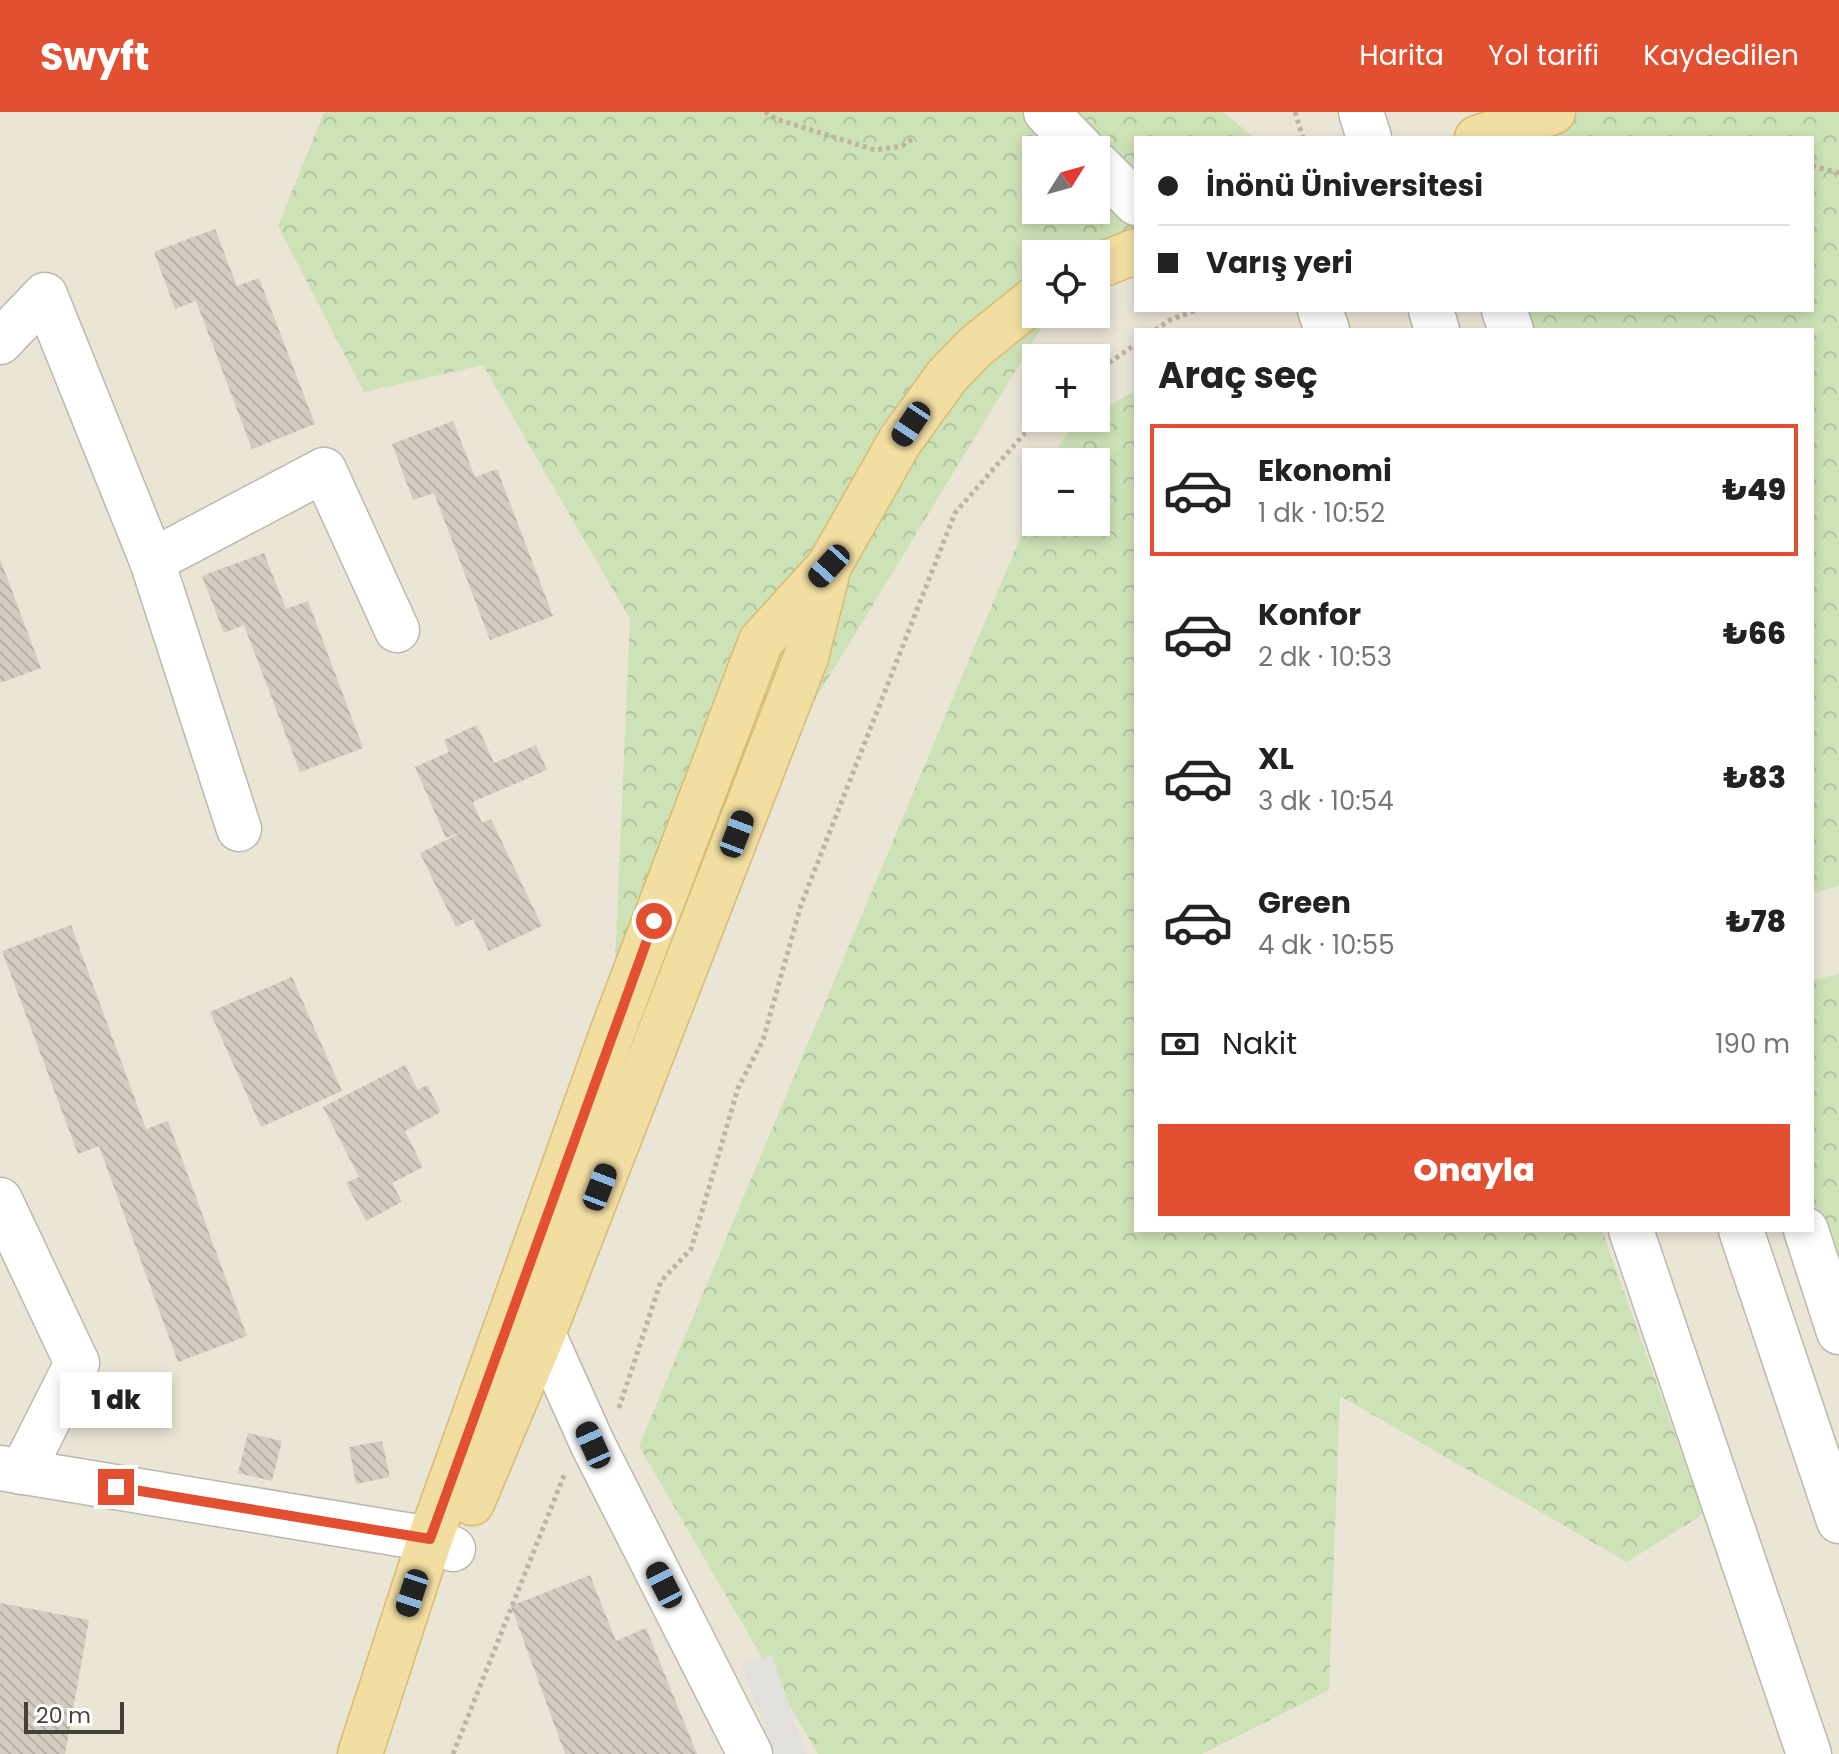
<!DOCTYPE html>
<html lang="tr">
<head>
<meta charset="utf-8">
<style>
	:root { --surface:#fff; --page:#f2f2f2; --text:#222; --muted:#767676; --line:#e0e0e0; --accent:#e25031 }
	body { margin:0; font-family:Poppins,sans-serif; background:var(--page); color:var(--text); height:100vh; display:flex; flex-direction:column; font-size:30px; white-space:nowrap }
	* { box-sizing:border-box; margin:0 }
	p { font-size:26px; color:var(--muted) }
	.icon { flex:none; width:44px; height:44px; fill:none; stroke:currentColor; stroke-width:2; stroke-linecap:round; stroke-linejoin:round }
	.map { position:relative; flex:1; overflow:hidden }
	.side { position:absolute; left:1134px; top:216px; width:680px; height:904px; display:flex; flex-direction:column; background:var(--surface); border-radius:0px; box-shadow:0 4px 12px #0003 }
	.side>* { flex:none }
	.top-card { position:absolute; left:1134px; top:24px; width:680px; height:176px; border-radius:0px; box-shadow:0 4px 12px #0003; display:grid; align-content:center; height:176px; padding:0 24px; background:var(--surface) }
	.needle { width:52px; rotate:53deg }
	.fabs { position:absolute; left:1022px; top:24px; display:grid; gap:16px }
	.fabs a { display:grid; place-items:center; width:88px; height:88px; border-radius:0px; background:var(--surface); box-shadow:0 4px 12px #0003; font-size:40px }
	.scale { position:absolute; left:24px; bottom:20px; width:100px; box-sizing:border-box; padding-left:8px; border:4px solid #464138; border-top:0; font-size:22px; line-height:28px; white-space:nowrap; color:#464138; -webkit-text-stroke:6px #fff; paint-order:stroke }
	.end { position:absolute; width:36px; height:36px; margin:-18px; border:10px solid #e25031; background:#fff; box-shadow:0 0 0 4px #fff }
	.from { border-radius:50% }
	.bubble { position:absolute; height:56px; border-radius:0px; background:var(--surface); box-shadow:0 4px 12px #0003; font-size:26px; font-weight:800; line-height:56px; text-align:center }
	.car { position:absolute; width:24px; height:48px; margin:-24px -12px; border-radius:10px; box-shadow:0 0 6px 2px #0007; background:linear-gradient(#222 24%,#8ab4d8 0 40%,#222 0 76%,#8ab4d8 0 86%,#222 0) }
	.top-card b { display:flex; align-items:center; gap:28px; height:76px; font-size:30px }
	.top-card b+b { border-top:2px solid var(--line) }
	.top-card i { width:20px; height:20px; background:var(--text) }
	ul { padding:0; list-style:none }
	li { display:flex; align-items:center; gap:24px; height:132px; margin:0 16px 12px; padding:0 8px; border:4px solid transparent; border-radius:0px }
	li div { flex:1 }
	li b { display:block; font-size:30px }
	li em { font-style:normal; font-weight:800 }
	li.current { border-color:var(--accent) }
	li>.icon { width:72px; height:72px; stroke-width:1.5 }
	h2 { padding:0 24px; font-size:36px; line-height:96px }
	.pay { display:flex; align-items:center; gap:20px; height:88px; padding:0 24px; font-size:30px }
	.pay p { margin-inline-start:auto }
	.button { display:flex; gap:16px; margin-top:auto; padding:16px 24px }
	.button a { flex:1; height:92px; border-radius:0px; background:var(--accent); color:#fff; font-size:32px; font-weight:800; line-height:92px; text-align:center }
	header { display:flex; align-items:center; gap:48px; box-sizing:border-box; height:112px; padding:0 40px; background:var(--accent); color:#fff }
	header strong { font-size:38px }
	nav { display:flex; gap:44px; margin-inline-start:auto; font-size:28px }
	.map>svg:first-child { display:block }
</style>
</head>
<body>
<header>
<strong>Swyft</strong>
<nav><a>Harita</a><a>Yol tarifi</a><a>Kaydedilen</a></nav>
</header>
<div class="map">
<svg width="1839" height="1642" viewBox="0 0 1839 1642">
	<defs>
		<pattern id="forest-crowns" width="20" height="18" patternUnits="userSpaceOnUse" patternTransform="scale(2)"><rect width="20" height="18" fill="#cee2b7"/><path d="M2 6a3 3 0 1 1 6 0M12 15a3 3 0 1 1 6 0" fill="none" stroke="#b2c39e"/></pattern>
		<pattern id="building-back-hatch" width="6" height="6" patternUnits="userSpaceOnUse" patternTransform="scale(2)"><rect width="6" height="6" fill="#d3ccc0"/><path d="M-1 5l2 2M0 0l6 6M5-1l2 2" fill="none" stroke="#b6b0a6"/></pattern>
	</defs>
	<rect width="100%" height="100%" fill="#f3f0e9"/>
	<path fill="#eae5d5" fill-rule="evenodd" d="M0 0H1839V1642H0ZM1136 26H1812V198H1136ZM1036 38H1096V98H1036ZM1036 142H1096V202H1036ZM1136 218H1812V1118H1136ZM1036 246H1096V306H1036ZM1036 350H1096V410H1036Z"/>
	<g fill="url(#forest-crowns)" fill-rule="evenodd">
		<path d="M324 0H1223L1255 26H1136V143L1036 142V202H1050L612 921 630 507 483 253 364 280 278 114ZM1036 38H1096V98H1036Z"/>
		<polygon points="1553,0 1839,0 1839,774 1812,781 1812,218 1522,218 1514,198 1812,198 1812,26 1477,26"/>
		<path d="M1136 278V1118H1602L1703 1402 1627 1450 1340 1284 1329 1578 1202 1642H818L639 1334 1036 388V410H1096V350H1052C1061 330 1070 306 1096 306V302Z"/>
		<polygon points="1839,862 1839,1220 1812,1118 1812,868"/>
	</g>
	<polygon fill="#e2e0dd" points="772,1543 806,1642 775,1642 741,1552"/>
	<g fill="url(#building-back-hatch)">
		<polygon points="215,117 237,174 259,166 315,312 252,337 196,189 175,197 154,140"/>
		<polygon points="453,309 475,365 497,357 553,504 490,528 434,381 413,388 392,332"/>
		<polygon points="264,441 286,497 308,489 363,636 300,660 244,513 224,521 202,464"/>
		<polygon points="0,447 41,556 0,571"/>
		<polygon points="477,613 494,651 536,633 547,658 473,690 482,711 491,707 542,814 489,839 473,807 456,815 420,741 465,719 446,726 415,655 449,640 444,628"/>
		<polygon points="71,813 146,1017 168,1009 247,1224 178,1250 99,1034 78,1042 2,839"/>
		<polygon points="292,865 342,979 261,1015 210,900"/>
		<polygon points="405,953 418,978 427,973 441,1000 405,1019 423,1055 392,1071 402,1090 366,1109 346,1071 359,1065 323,995"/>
		<polygon points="248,1321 282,1329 272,1369 238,1361"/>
		<polygon points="382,1329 390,1365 356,1372 349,1335"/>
		<polygon points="590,1463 616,1529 646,1516 697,1642 565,1642 511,1494"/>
		<polygon points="0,1491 89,1508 65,1642 0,1642"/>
	</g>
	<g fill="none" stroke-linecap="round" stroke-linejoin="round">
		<defs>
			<g id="minor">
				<polyline points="1046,0 1083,38"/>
				<polyline points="1361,0 1369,26"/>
				<polyline points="1096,51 1136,91"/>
				<polyline points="1320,198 1327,218"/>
				<polyline points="1431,198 1437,218"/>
				<polyline points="1504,198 1511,218"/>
				<polyline points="0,230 45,183 152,449 324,358 397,518"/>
				<polyline points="152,449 239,717"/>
				<polyline points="0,1088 77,1251 22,1360"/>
				<polyline points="1631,1118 1809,1642"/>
				<polyline points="1741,1118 1839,1409"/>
				<polyline points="1806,1118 1839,1220"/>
				<polyline points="543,1222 593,1333 750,1642"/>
				<polyline points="0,1356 430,1427 453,1437"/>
			</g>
			<g id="major">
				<polyline points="1477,26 1553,0"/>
				<polyline points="1096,155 1136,139"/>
				<polyline points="472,1391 543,1222 806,545 827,462"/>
				<polyline points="360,1642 430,1427 612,921 761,529 829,454 900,329 947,264 975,235 1036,186"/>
			</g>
		</defs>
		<use href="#minor" stroke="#bdb8ad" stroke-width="47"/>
		<use href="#major" stroke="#d7bb73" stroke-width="47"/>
		<g stroke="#beb4a0" stroke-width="5" stroke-dasharray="4 4" stroke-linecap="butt">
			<polyline points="765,0 776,7 875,38 902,34 915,25"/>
			<polyline points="1295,0 1303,26"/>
			<polyline points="1812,54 1839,61"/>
			<polyline points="1155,218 1170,208 1196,198"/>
			<polyline points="1096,260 1136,232"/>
			<polyline points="619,1296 661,1169 691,1137 738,976 763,928 801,793 955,401 1038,306"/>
			<polyline points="453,1642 565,1361"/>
		</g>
		<use href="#minor" stroke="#fff" stroke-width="44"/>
		<use href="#major" stroke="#f3dea2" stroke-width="44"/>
	</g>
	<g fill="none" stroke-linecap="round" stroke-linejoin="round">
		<polyline stroke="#e25031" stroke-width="10" points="116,1375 430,1427 654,809"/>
	</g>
</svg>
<div class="fabs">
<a><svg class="needle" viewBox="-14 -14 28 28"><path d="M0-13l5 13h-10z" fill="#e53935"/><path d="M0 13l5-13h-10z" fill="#767676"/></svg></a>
<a><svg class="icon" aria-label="locate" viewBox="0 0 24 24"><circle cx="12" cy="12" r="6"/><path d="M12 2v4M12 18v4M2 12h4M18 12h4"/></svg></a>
<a>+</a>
<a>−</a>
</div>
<div class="scale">20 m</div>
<i class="end from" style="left:654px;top:809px"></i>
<i class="end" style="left:116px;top:1375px"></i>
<div class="bubble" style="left:60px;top:1260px;width:112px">1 dk</div>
<i class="car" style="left:911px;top:312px;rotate:214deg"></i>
<i class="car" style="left:829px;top:454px;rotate:222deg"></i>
<i class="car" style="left:737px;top:722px;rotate:21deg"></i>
<i class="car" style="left:600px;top:1075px;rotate:21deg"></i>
<i class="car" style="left:593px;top:1333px;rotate:336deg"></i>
<i class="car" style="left:664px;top:1473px;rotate:333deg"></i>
<i class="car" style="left:412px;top:1481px;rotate:198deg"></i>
<div class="top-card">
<b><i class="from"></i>İnönü Üniversitesi</b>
<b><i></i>Varış yeri</b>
</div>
<section class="side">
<h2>Araç seç</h2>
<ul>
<li class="current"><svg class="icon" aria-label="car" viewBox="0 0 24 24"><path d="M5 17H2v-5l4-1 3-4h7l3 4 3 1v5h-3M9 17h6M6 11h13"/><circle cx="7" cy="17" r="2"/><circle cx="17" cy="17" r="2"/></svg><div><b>Ekonomi</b><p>1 dk · 10:52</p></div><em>₺49</em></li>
<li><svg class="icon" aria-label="car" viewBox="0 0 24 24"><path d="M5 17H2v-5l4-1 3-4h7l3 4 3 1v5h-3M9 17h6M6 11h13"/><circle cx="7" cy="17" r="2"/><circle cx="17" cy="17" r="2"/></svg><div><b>Konfor</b><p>2 dk · 10:53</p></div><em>₺66</em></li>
<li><svg class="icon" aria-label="car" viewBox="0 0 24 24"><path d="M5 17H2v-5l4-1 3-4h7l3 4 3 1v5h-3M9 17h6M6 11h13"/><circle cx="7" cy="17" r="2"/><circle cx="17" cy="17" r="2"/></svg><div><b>XL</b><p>3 dk · 10:54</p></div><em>₺83</em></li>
<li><svg class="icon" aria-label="car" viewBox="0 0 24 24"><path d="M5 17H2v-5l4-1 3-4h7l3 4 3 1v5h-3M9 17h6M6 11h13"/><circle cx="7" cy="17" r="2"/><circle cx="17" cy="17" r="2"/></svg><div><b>Green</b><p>4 dk · 10:55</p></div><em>₺78</em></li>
</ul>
<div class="pay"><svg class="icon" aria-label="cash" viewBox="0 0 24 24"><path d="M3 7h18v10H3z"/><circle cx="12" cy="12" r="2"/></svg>Nakit<p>190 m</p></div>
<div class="button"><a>Onayla</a></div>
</section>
</div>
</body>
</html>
